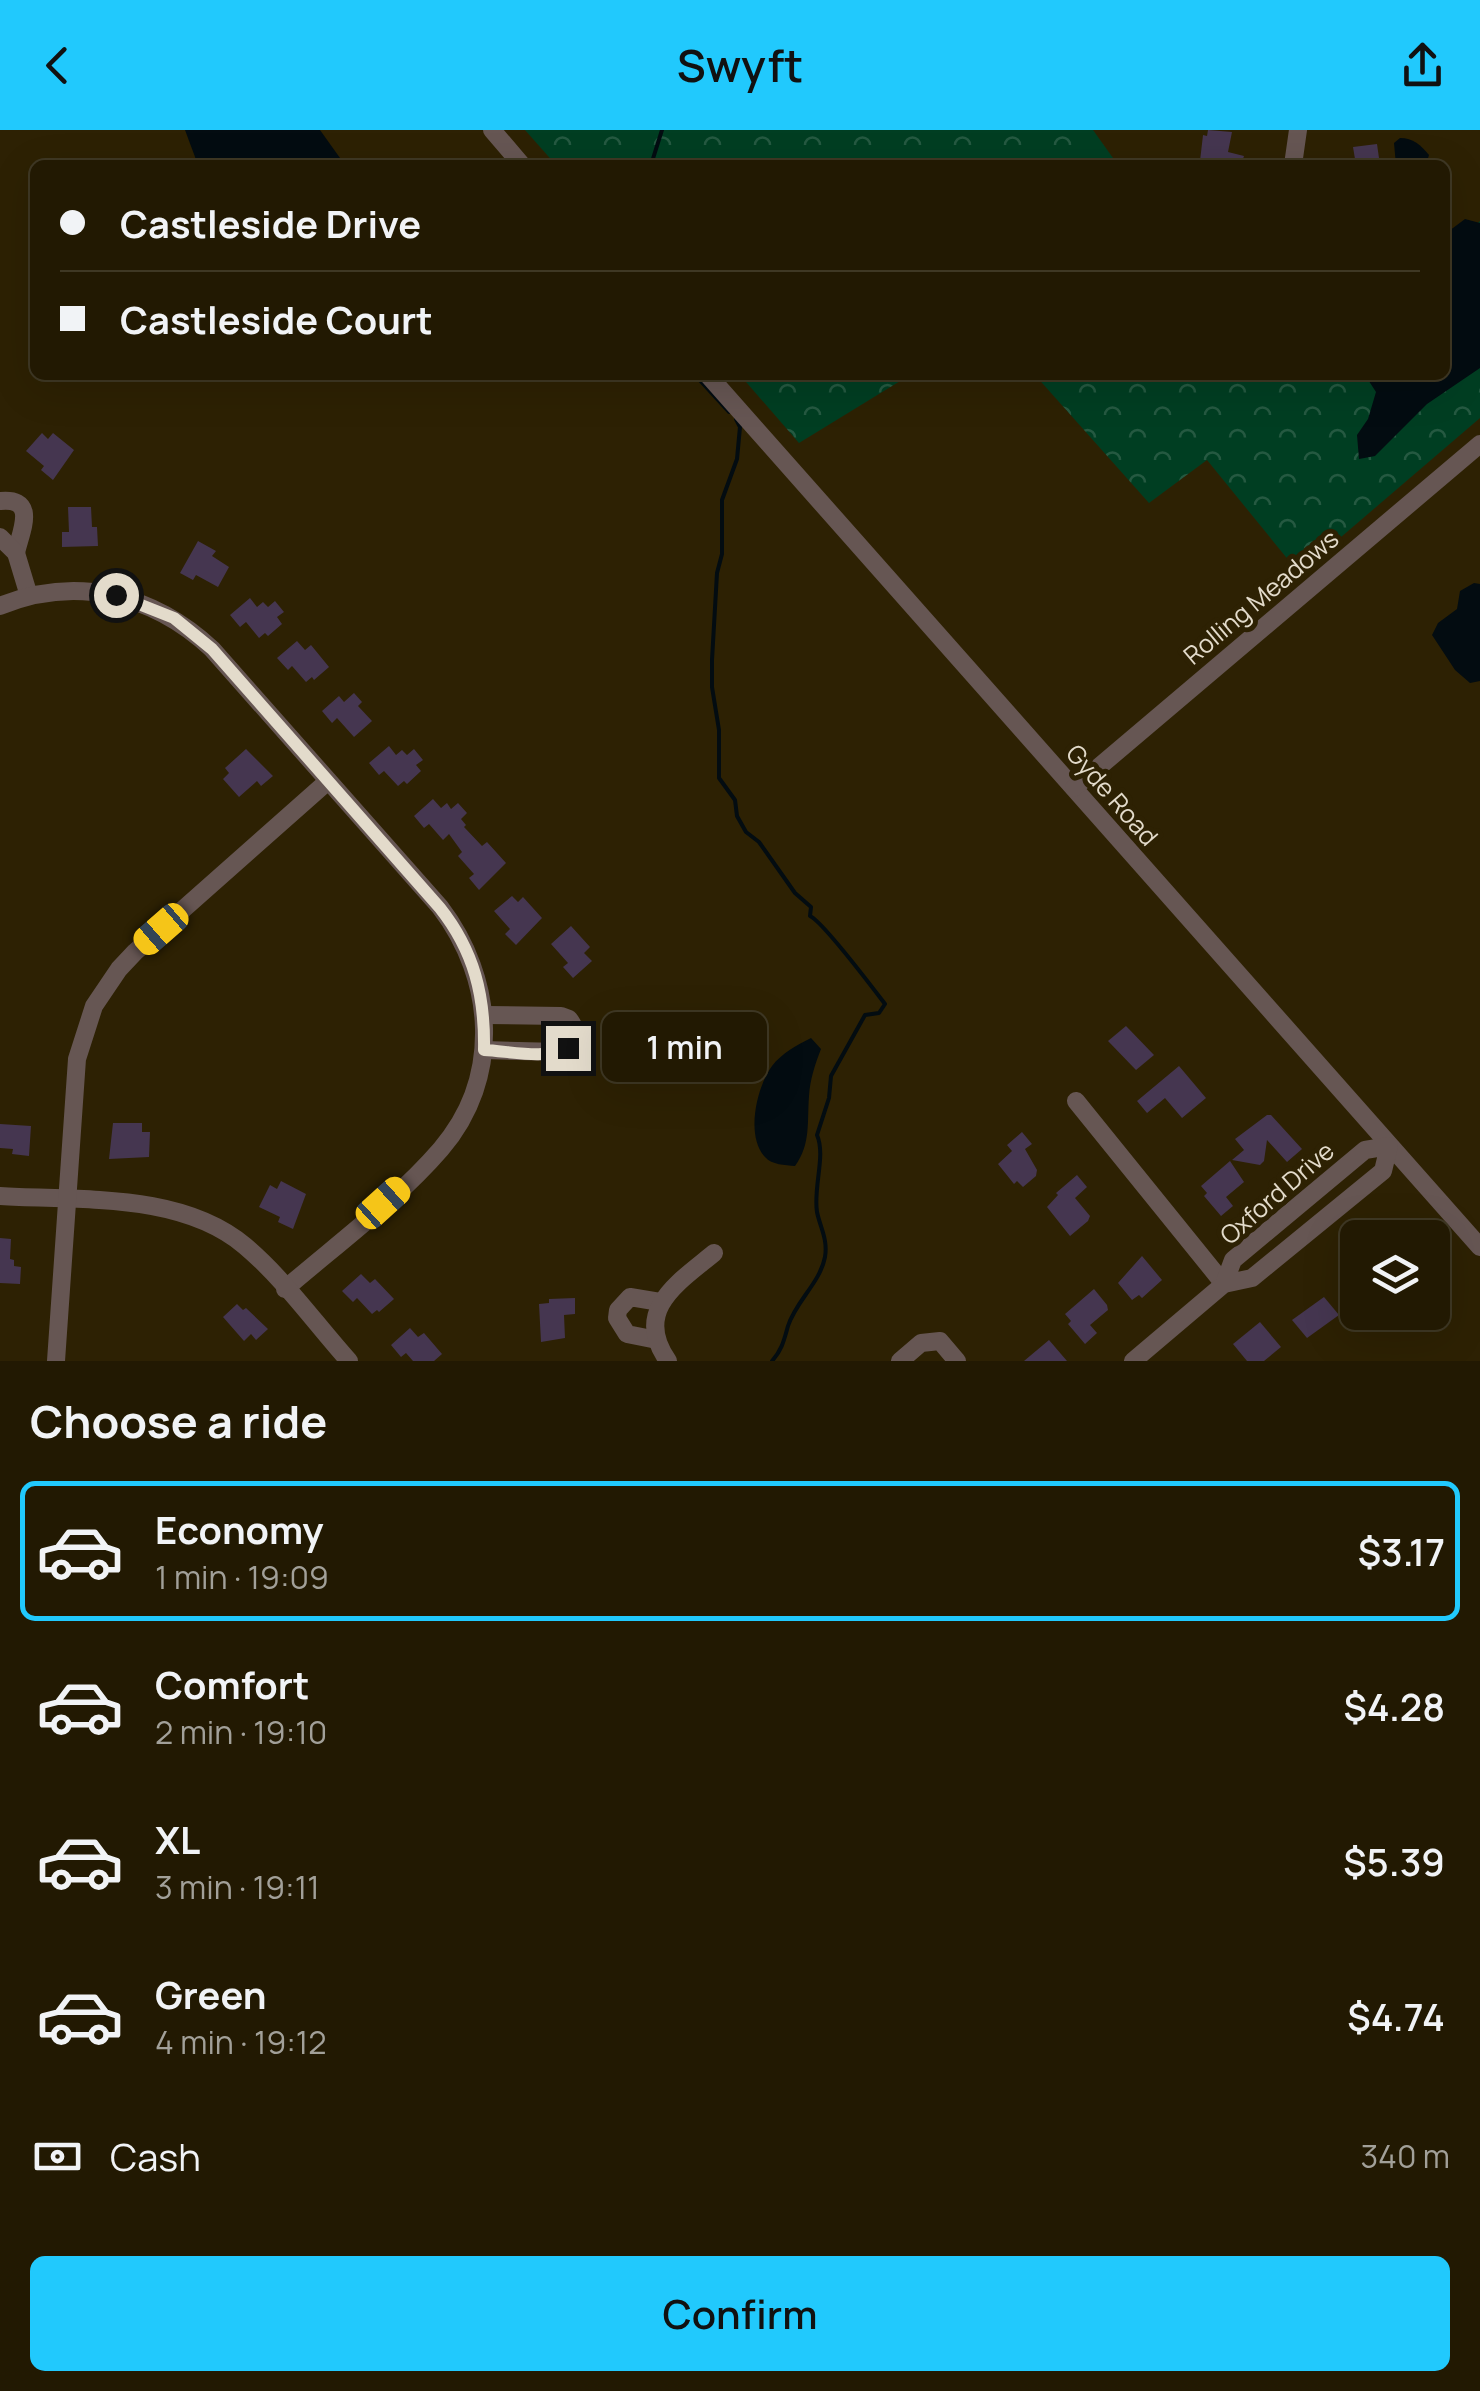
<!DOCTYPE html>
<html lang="en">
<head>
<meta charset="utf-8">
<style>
	:root { --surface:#221902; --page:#2a220c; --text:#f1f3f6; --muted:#a2a099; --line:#3f3824; --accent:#21c9fd }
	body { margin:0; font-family:Manrope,sans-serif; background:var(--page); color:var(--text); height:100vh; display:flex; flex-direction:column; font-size:38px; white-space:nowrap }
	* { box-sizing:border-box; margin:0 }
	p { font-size:32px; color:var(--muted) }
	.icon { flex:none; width:55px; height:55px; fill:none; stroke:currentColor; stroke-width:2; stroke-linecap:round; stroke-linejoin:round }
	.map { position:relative; height:1231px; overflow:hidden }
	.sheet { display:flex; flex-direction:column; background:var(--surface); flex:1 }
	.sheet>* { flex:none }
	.hud { position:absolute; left:30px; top:30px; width:1420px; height:220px; border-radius:15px; box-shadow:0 10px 40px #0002,0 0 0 2px var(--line); display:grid; align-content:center; height:220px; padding:0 30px; background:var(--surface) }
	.controls { position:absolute; left:1340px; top:1090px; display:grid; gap:20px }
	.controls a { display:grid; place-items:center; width:110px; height:110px; border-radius:15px; background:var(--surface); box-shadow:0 10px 40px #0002,0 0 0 2px var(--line); font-size:50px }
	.end { position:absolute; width:45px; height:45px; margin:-22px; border:12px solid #e3dbcb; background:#111; box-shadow:0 0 0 5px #111 }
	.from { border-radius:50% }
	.bubble { position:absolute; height:70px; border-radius:15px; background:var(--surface); box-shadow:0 10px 40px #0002,0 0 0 2px var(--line); font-size:32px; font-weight:600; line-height:70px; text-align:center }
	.car { position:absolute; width:30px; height:60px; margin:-30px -15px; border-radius:12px; box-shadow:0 0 8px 2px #0007; background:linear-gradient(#f5c518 24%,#345 0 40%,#f5c518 0 76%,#345 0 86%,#f5c518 0) }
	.hud b { display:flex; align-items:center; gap:35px; height:95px; font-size:38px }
	.hud b+b { border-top:2px solid var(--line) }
	.hud i { width:25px; height:25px; background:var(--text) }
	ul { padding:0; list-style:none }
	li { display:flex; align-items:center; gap:30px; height:140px; margin:0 20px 15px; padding:0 10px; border:5px solid transparent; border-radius:15px }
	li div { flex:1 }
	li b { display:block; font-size:38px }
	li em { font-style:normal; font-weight:600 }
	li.current { border-color:var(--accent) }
	li>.icon { width:90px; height:90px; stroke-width:1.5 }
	h2 { padding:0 30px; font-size:45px; line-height:120px }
	.pay { display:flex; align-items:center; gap:25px; height:110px; padding:0 30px; font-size:38px }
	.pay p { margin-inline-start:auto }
	.action { display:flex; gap:20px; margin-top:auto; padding:20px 30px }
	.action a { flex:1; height:115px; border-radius:15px; background:var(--accent); color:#111; font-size:40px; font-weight:600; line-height:115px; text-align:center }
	header { display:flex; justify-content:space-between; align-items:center; height:130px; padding:0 30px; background:var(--accent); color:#111; font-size:45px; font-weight:600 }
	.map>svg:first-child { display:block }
</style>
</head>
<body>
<header><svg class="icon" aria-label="back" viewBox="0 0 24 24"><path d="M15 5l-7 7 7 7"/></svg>Swyft<svg class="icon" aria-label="share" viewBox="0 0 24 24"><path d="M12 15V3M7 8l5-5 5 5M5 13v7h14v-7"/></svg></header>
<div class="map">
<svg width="1480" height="1231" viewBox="0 0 1480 1231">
	<defs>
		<pattern id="forest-crowns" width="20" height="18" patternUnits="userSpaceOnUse" patternTransform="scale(2.5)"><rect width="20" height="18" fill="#003e22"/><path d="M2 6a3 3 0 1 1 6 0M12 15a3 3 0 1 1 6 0" fill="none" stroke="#255941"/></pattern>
	</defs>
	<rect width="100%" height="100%" fill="#2d2103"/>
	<g fill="url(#forest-crowns)">
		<polygon points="525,0 1093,0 1118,35 556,35"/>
		<polygon points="1480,91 1480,288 1299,443 1207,330 1149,373 1035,245 1445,245 1445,122"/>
		<polygon points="740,245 910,245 799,313"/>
	</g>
	<g fill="#030c11">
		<polygon points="185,0 320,0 345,35 198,35"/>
		<path d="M1400 8C1413 8 1421 15 1429 25L1426 35H1396L1394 13Z"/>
		<polygon points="1465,89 1480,93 1480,238 1427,274 1375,326 1359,329 1357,305 1368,289 1376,262 1365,245 1445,245 1445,104"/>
		<polygon points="1474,453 1480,454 1480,551 1470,553 1455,540 1432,505 1438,493 1457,479 1460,461"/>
		<path d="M811 908 821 919C815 934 810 950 809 966 807 993 811 1014 795 1036 785 1035 772 1035 765 1027 745 1006 757 956 772 936 782 923 797 915 811 908Z"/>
	</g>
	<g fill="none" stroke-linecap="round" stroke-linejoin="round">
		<g stroke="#030c11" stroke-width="4">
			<polyline points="651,35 662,0"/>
			<polyline points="695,245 729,282"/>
			<path d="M736 289 740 297 737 329 722 370V424L717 443 712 530V557L719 600V648L735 670 737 686 746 702 759 712 795 763 811 777 810 786C823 792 872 857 885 874L879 883 865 885 831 946 829 968 817 1005C826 1026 813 1057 817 1082 820 1097 828 1109 825 1127 820 1153 796 1171 788 1196 784 1210 782 1220 772 1231"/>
		</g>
	</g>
	<g fill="#453650">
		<polygon points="1208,0 1232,2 1228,22 1244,26 1241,35 1200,31 1203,5 1207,6"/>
		<polygon points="1377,14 1380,35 1356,35 1353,17"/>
		<polygon points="42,303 48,309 53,303 74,320 53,350 41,340 44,336 26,321"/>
		<polygon points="68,377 91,377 92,397 97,397 98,416 62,417 62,402 69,402"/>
		<polygon points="198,411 216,421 212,426 229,437 218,457 196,445 193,450 180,443"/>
		<polygon points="250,468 257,477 263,472 268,477 275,471 284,482 277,487 282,494 268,506 265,503 259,508 246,492 240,497 230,485"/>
		<polygon points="297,511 305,520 311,515 329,537 314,550 312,547 306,552 292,536 288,540 277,528"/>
		<polygon points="354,563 362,572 358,576 372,591 354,607 337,588 332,593 322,581 339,566 344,572"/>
		<polygon points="389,616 396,625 402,620 407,625 414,619 423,630 416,635 421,641 407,654 404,651 398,656 384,641 379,645 369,633"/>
		<polygon points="246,619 273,646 261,656 257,651 239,667 223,649 229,643 225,638"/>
		<polygon points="433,669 441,678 447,673 451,679 458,673 467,683 461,689 466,695 464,697 482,716 487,712 506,733 479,760 469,748 474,744 458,726 462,722 449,704 443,710 429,694 424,698 414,686"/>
		<polygon points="512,766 518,772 523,767 542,788 516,815 505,804 510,799 494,781"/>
		<polygon points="571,796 590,817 584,823 592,831 573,848 563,837 568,833 551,814"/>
		<polygon points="1126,896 1154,925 1136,940 1108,911"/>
		<polygon points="1179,936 1206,968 1182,988 1165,968 1147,983 1137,971"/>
		<polygon points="1267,985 1271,985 1302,1019 1287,1032 1267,1010 1264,1031 1260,1035 1232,1030 1244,1020 1235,1009"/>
		<polygon points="113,993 142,993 142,1002 150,1002 149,1027 109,1029"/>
		<polygon points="0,994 31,996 29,1026 12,1024 13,1019 0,1018"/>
		<polygon points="1022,1002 1032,1014 1025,1019 1037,1040 1036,1046 1023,1057 1017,1051 1014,1054 998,1034 1012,1021 1007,1015"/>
		<polygon points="1230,1031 1244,1052 1226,1067 1233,1076 1221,1086 1204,1066 1207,1063 1201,1056"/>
		<polygon points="1077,1045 1087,1057 1075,1068 1090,1086 1088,1091 1070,1106 1047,1077 1058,1065 1056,1063"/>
		<polygon points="281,1051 306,1064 293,1099 278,1092 280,1087 259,1077 270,1055 277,1059"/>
		<polygon points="0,1108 11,1109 10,1129 14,1130 14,1136 21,1137 20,1154 0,1153"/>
		<polygon points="1358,1121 1358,1151 1343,1133"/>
		<polygon points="1142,1126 1162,1150 1142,1168 1139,1165 1132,1170 1118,1153"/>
		<polygon points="361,1144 370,1153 375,1149 394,1169 379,1182 377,1180 372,1184 357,1168 353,1172 342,1161"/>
		<polygon points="1094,1159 1107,1175 1108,1180 1090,1195 1097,1203 1085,1214 1068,1194 1071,1191 1065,1184"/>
		<polygon points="1324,1167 1339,1185 1307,1208 1292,1190"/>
		<polygon points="575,1168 575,1184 564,1185 565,1208 541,1212 539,1174 549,1173 549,1169"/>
		<polygon points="237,1174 243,1180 246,1178 268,1199 256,1210 251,1204 244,1211 223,1187"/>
		<polygon points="1260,1192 1281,1217 1264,1231 1247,1231 1233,1214"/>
		<polygon points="410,1198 418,1207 424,1203 442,1224 434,1231 413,1231 406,1223 401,1227 391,1215"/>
		<polygon points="1049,1210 1067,1231 1024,1231"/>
	</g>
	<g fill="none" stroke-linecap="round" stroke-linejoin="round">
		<g stroke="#665653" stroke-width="18">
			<polyline points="492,0 522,35"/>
			<polyline points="1293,35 1298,0"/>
			<polyline points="708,245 1480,1117"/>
			<path d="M0 371C39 367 20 403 16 423"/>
			<polyline points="0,407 16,423 29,466"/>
			<path d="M0 476C76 445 153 464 212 519L440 777C495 849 502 948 441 1019 397 1070 336 1115 285 1159"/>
			<polyline points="1074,658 1480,314"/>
			<path d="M484 920 560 922C574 914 580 903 569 889L561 886 485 885"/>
			<polyline points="1076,971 1224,1154"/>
			<path d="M0 1066C80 1071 181 1062 245 1116 284 1149 315 1193 349 1231"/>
			<polyline points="657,1210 627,1204 617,1188 618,1180 630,1167 660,1172"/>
			<polyline points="56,1231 77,929 94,876 119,839 135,822 328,651"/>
			<path d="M668 1231C632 1180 679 1152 714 1123"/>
			<polyline points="900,1231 921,1213 940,1211 957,1231"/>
			<polyline points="1133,1231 1224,1154 1252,1148 1383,1041 1389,1016 1365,1020 1233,1130 1224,1154"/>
		</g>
	</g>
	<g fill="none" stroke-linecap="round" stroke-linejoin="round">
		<path stroke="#e3dbcb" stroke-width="12" d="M116 465 174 488 212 519 440 778C474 821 485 865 484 920 509 921 545 930 568 918"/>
	</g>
	<g text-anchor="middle" stroke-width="10" stroke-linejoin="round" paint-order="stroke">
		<g font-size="25" fill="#e3dbcb" stroke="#2d2103">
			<text transform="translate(1261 467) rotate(-40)" y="9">Rolling Meadows</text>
			<text transform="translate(1112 665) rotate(49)" y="9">Gyde Road</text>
			<text transform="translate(1277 1063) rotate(-41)" y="9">Oxford Drive</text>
		</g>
	</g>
</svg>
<div class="controls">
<a><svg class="icon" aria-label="layers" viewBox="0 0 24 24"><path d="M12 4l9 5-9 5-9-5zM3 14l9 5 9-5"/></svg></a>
</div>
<i class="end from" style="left:116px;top:465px"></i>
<i class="end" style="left:568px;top:918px"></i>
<div class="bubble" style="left:602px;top:882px;width:165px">1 min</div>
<i class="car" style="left:161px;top:799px;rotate:229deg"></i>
<i class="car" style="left:383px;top:1073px;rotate:48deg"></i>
<div class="hud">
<b><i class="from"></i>Castleside Drive</b>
<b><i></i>Castleside Court</b>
</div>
</div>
<section class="sheet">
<h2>Choose a ride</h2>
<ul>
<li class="current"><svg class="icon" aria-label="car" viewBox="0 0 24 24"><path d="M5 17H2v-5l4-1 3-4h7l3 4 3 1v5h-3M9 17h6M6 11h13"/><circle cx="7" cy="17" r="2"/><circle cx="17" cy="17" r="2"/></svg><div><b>Economy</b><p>1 min · 19:09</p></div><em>$3.17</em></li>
<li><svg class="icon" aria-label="car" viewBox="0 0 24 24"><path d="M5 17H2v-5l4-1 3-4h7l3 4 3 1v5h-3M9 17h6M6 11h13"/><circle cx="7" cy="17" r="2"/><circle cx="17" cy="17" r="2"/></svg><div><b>Comfort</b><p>2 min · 19:10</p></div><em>$4.28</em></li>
<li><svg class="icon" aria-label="car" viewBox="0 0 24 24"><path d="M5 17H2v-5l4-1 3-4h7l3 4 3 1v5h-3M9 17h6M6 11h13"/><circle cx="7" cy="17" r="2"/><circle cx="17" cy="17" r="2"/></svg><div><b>XL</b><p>3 min · 19:11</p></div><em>$5.39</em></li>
<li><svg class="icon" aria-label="car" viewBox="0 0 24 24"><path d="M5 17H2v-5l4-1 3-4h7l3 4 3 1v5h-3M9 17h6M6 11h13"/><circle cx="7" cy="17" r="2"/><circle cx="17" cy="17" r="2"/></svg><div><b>Green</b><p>4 min · 19:12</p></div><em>$4.74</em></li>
</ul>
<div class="pay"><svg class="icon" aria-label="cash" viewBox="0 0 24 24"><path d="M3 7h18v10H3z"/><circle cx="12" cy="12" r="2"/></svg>Cash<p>340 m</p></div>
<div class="action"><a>Confirm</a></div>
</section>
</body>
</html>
